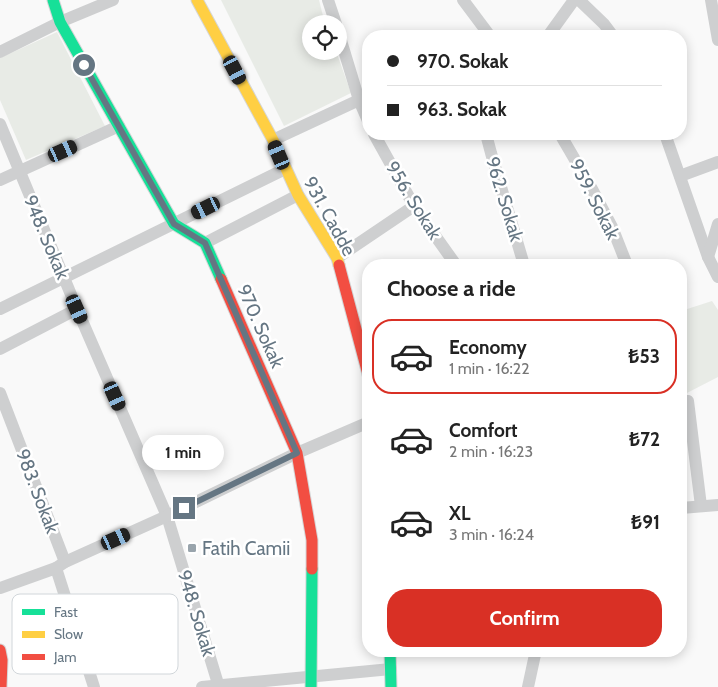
<!DOCTYPE html>
<html lang="en">
<head>
<meta charset="utf-8">
<style>
	:root { --surface:#fff; --page:#f2f2f2; --text:#222; --muted:#767676; --line:#e0e0e0; --accent:#d93025 }
	body { margin:0; font-family:Cabin,sans-serif; background:var(--page); color:var(--text); height:100vh; display:flex; flex-direction:column; font-size:19px; white-space:nowrap }
	* { box-sizing:border-box; margin:0 }
	p { font-size:16px; color:var(--muted) }
	.icon { flex:none; width:28px; height:28px; fill:none; stroke:currentColor; stroke-width:2; stroke-linecap:round; stroke-linejoin:round }
	.map { position:relative; flex:1; overflow:hidden }
	.panel { position:absolute; left:362px; top:259px; width:325px; height:398px; display:flex; flex-direction:column; background:var(--surface); border-radius:20px; box-shadow:0 2px 12px #0003 }
	.panel>* { flex:none }
	.banner { position:absolute; left:362px; top:30px; width:325px; height:110px; border-radius:20px; box-shadow:0 2px 12px #0003; display:grid; align-content:center; height:110px; padding:0 25px; background:var(--surface) }
	.fabs { position:absolute; left:302px; top:15px; display:grid; gap:10px }
	.fabs a { display:grid; place-items:center; width:45px; height:45px; border-radius:50%; background:var(--surface); box-shadow:0 2px 12px #0003; font-size:25px }
	.end { position:absolute; width:22px; height:22px; margin:-11px; border:6px solid #657683; background:#fff; box-shadow:0 0 0 2px #fff }
	.from { border-radius:50% }
	.bubble { position:absolute; height:35px; border-radius:18px; background:var(--surface); box-shadow:0 2px 12px #0003; font-size:16px; font-weight:700; line-height:35px; text-align:center }
	.car { position:absolute; width:15px; height:30px; margin:-15px -8px; border-radius:6px; box-shadow:0 0 4px 1px #0007; background:linear-gradient(#222 24%,#8ab4d8 0 40%,#222 0 76%,#8ab4d8 0 86%,#222 0) }
	.banner b { display:flex; align-items:center; gap:18px; height:48px; font-size:19px }
	.banner b+b { border-top:1px solid var(--line) }
	.banner i { width:12px; height:12px; background:var(--text) }
	ul { padding:0; list-style:none }
	li { display:flex; align-items:center; gap:15px; height:75px; margin:0 10px 8px; padding:0 15px; border:2px solid transparent; border-radius:20px }
	li div { flex:1 }
	li b { display:block; font-size:19px }
	li em { font-style:normal; font-weight:700 }
	li.current { border-color:var(--accent) }
	li>.icon { width:45px; height:45px; stroke-width:1.5 }
	h2 { padding:0 25px; font-size:22px; line-height:60px }
	.primary-button { display:flex; gap:10px; margin-top:auto; padding:10px 25px }
	.primary-button a { flex:1; height:58px; border-radius:20px; background:var(--accent); color:#fff; font-size:20px; font-weight:700; line-height:58px; text-align:center }
	.map>svg:first-child { display:block }
</style>
</head>
<body>
<div class="map">
<svg width="718" height="687" viewBox="0 0 718 687">
	<rect width="100%" height="100%" fill="#f9f9f9"/>
	<g fill="#e8ebe6">
		<polygon points="221,0 319,0 325,24 311,24 311,51 336,51 351,93 284,126"/>
		<polygon points="57,32 105,126 26,160 0,100 0,58"/>
		<polygon points="712,301 718,310 718,377 683,395 686,492 681,503 681,311"/>
	</g>
	<g fill="none" stroke-linecap="round" stroke-linejoin="round">
		<defs>
			<g id="fast">
				<polyline points="53,0 60,22 174,224 205,243 221,279"/>
				<polyline points="390,650 391,687"/>
				<polyline points="311,687 312,569"/>
			</g>
			<polyline id="slow" points="197,0 273,140 298,195 337,258 339,265"/>
			<g id="jam">
				<polyline points="339,265 369,378"/>
				<polyline points="221,279 297,453 312,540 312,569"/>
				<polyline points="0,650 2,660 1,687"/>
			</g>
		</defs>
		<use href="#fast" stroke="#d5d6d7" stroke-width="13"/>
		<use href="#slow" stroke="#d5d6d7" stroke-width="13"/>
		<use href="#jam" stroke="#d5d6d7" stroke-width="13"/>
		<g stroke="#cecfd0" stroke-width="12">
			<polyline points="328,0 336,24"/>
			<polyline points="463,0 490,36"/>
			<polyline points="579,0 604,24 613,36"/>
			<polyline points="711,0 718,40"/>
			<polyline points="339,34 359,100 369,123"/>
			<polyline points="548,36 574,0"/>
			<polyline points="0,52 60,22 113,0"/>
			<polyline points="0,124 77,309 167,516 219,687"/>
			<polyline points="374,134 414,206 456,265"/>
			<polyline points="486,134 491,153 524,265"/>
			<polyline points="560,134 592,189 612,227 627,265"/>
			<polyline points="665,134 708,257 718,277"/>
			<polyline points="273,140 359,100"/>
			<polyline points="680,176 718,162"/>
			<polyline points="0,180 119,126"/>
			<polyline points="205,243 298,195"/>
			<polyline points="708,257 718,224"/>
			<polyline points="337,258 414,206"/>
			<polyline points="0,309 285,169"/>
			<polyline points="0,349 77,309"/>
			<polyline points="0,393 65,562"/>
			<polyline points="688,401 701,506"/>
			<polyline points="681,508 718,505"/>
			<polyline points="56,568 94,687"/>
			<polyline points="0,588 56,568 65,562 167,516 297,453 369,422"/>
			<polyline points="202,687 391,669"/>
			<polyline points="528,687 536,650"/>
		</g>
		<use href="#fast" stroke="#16e098" stroke-width="11"/>
		<use href="#slow" stroke="#ffcf43" stroke-width="11"/>
		<use href="#jam" stroke="#f24e42" stroke-width="11"/>
	</g>
	<g fill="none" stroke-linecap="round" stroke-linejoin="round">
		<polyline stroke="#657683" stroke-width="6" points="84,65 174,224 205,243 297,453 184,508"/>
	</g>
	<rect fill="#99a4ac" stroke="#fff" stroke-width="2" x="187" y="543" width="10" height="10" rx="2.5"/>
	<g text-anchor="middle" stroke-width="5" stroke-linejoin="round" paint-order="stroke">
		<g font-size="19" fill="#657683" stroke="#fff">
			<text transform="translate(505 199) rotate(73)" y="7">962. Sokak</text>
			<text transform="translate(595 199) rotate(63)" y="7">959. Sokak</text>
			<text transform="translate(414 200) rotate(58)" y="7">956. Sokak</text>
			<text transform="translate(330 216) rotate(61)" y="7">931. Cadde</text>
			<text transform="translate(47 237) rotate(67)" y="7">948. Sokak</text>
			<text transform="translate(261 326) rotate(66)" y="7">970. Sokak</text>
			<text transform="translate(38 491) rotate(69)" y="7">983. Sokak</text>
			<text transform="translate(197 613) rotate(73)" y="7">948. Sokak</text>
		</g>
		<g font-size="19" fill="#657683" stroke="#fff" text-anchor="start">
			<text x="202" y="555">Fatih Camii</text>
		</g>
	</g>
	<rect x="12" y="594" width="166" height="80" rx="8" fill="#fff" stroke="#d1d6da" stroke-width="1"/>
	<rect x="22" y="609" width="23" height="6" fill="#16e098"/>
	<rect x="22" y="631" width="23" height="7" fill="#ffcf43"/>
	<rect x="22" y="654" width="23" height="6" fill="#f24e42"/>
	<g font-size="14" fill="#657683">
		<text x="54" y="617">Fast</text>
		<text x="54" y="639">Slow</text>
		<text x="54" y="662">Jam</text>
	</g>
</svg>
<div class="fabs">
<a><svg class="icon" aria-label="locate" viewBox="0 0 24 24"><circle cx="12" cy="12" r="6"/><path d="M12 2v4M12 18v4M2 12h4M18 12h4"/></svg></a>
</div>
<i class="end from" style="left:84px;top:65px"></i>
<i class="end" style="left:184px;top:508px"></i>
<div class="bubble" style="left:142px;top:435px;width:82px">1 min</div>
<i class="car" style="left:235px;top:70px;rotate:152deg"></i>
<i class="car" style="left:63px;top:151px;rotate:66deg"></i>
<i class="car" style="left:279px;top:155px;rotate:337deg"></i>
<i class="car" style="left:206px;top:208px;rotate:244deg"></i>
<i class="car" style="left:77px;top:309px;rotate:156deg"></i>
<i class="car" style="left:115px;top:396px;rotate:156deg"></i>
<i class="car" style="left:116px;top:539px;rotate:66deg"></i>
<div class="banner">
<b><i class="from"></i>970. Sokak</b>
<b><i></i>963. Sokak</b>
</div>
<section class="panel">
<h2>Choose a ride</h2>
<ul>
<li class="current"><svg class="icon" aria-label="car" viewBox="0 0 24 24"><path d="M5 17H2v-5l4-1 3-4h7l3 4 3 1v5h-3M9 17h6M6 11h13"/><circle cx="7" cy="17" r="2"/><circle cx="17" cy="17" r="2"/></svg><div><b>Economy</b><p>1 min · 16:22</p></div><em>₺53</em></li>
<li><svg class="icon" aria-label="car" viewBox="0 0 24 24"><path d="M5 17H2v-5l4-1 3-4h7l3 4 3 1v5h-3M9 17h6M6 11h13"/><circle cx="7" cy="17" r="2"/><circle cx="17" cy="17" r="2"/></svg><div><b>Comfort</b><p>2 min · 16:23</p></div><em>₺72</em></li>
<li><svg class="icon" aria-label="car" viewBox="0 0 24 24"><path d="M5 17H2v-5l4-1 3-4h7l3 4 3 1v5h-3M9 17h6M6 11h13"/><circle cx="7" cy="17" r="2"/><circle cx="17" cy="17" r="2"/></svg><div><b>XL</b><p>3 min · 16:24</p></div><em>₺91</em></li>
</ul>
<div class="primary-button"><a>Confirm</a></div>
</section>
</div>
</body>
</html>
